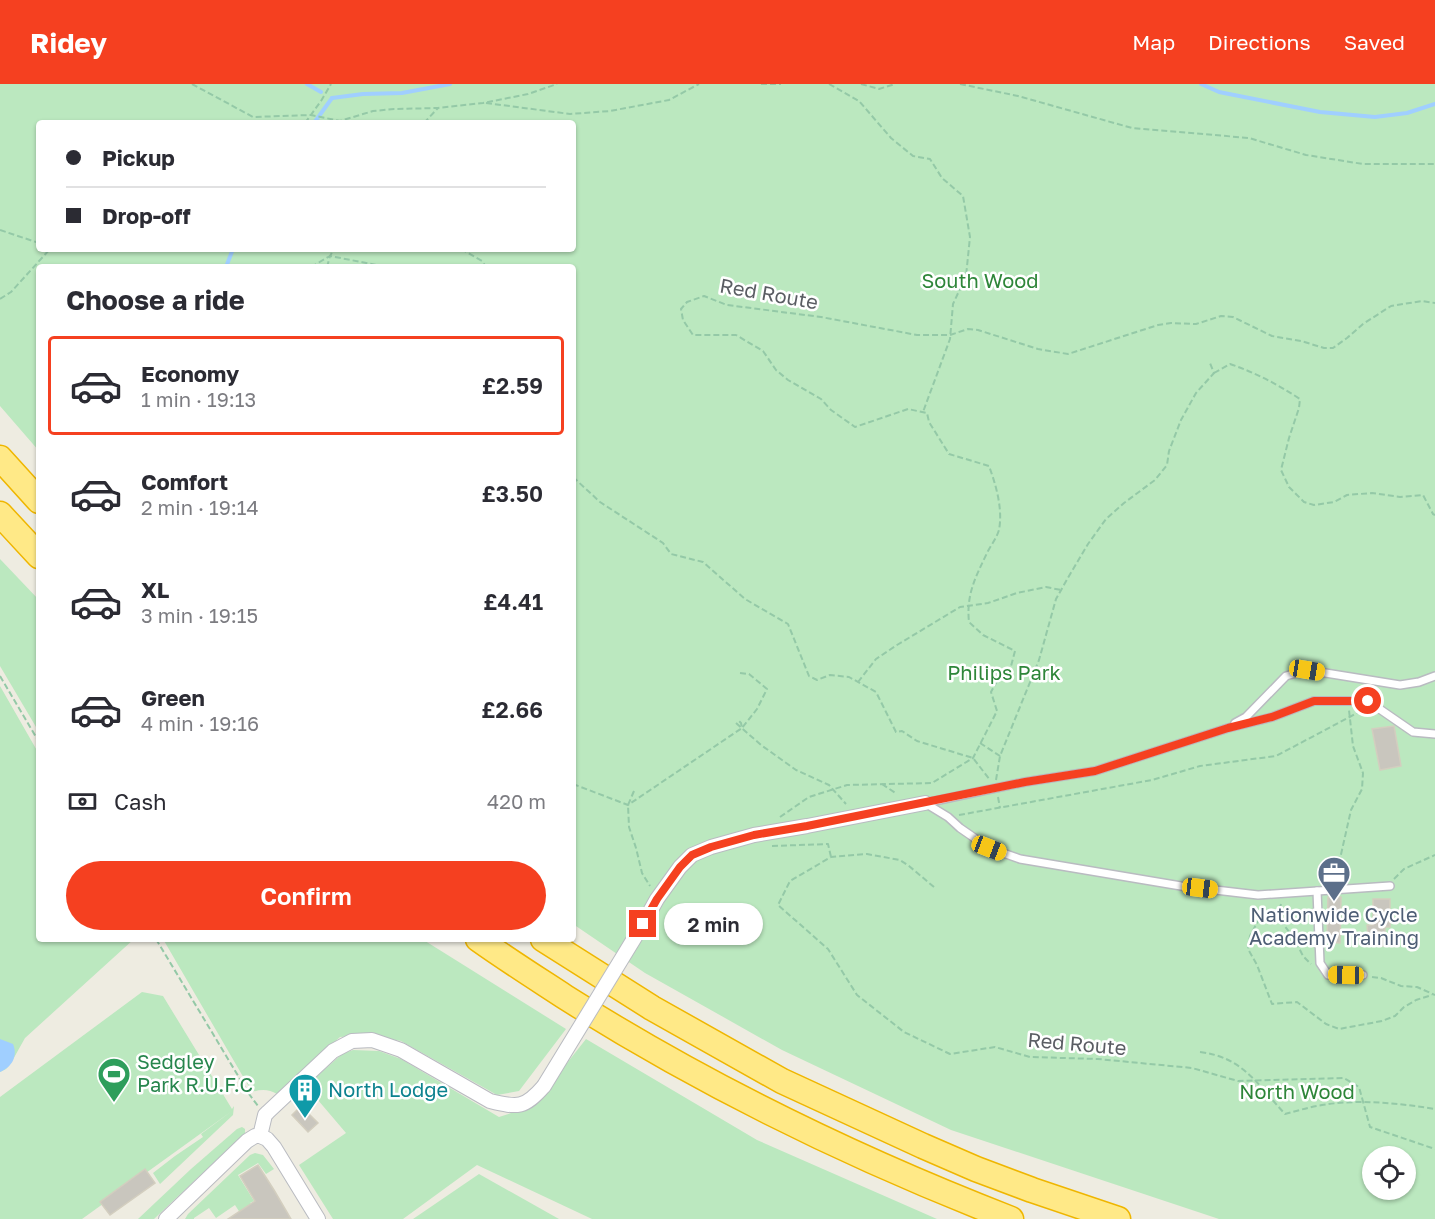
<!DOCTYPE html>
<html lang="en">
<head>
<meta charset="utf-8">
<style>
	:root { --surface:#fff; --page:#f7f7f7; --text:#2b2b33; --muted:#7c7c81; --line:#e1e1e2; --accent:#f54020 }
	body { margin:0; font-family:"Golos Text",sans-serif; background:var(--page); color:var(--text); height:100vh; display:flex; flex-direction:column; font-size:22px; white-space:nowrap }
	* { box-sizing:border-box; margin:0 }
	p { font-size:20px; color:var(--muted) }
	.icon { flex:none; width:33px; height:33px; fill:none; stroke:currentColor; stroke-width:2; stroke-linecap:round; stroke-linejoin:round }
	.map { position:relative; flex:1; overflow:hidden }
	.panel { position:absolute; left:36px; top:180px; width:540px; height:678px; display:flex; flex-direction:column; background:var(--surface); border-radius:6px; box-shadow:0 2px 4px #0004 }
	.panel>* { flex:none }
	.hud { position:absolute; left:36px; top:36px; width:540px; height:132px; border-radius:6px; box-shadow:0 2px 4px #0004; display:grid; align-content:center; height:132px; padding:0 30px; background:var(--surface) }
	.fabs { position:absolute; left:1362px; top:1062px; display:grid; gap:12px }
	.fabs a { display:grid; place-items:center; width:54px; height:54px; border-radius:50%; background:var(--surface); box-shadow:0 2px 4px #0004; font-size:30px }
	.end { position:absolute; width:27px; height:27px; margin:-14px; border:8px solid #f54020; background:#fff; box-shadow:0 0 0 3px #fff }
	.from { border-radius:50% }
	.bubble { position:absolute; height:42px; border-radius:21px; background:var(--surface); box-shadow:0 2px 4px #0004; font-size:20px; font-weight:600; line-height:42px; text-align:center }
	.car { position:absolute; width:18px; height:36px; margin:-18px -9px; border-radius:8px; box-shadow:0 0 4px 2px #0007; background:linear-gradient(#f5c518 24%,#345 0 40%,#f5c518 0 76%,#345 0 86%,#f5c518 0) }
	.hud b { display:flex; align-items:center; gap:21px; height:57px; font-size:22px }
	.hud b+b { border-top:2px solid var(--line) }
	.hud i { width:15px; height:15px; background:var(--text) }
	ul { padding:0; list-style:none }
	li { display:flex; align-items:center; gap:18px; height:99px; margin:0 12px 9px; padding:0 18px; border:3px solid transparent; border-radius:6px }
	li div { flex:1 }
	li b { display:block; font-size:22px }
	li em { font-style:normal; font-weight:600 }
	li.current { border-color:var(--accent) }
	li>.icon { width:54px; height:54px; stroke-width:1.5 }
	h2 { padding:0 30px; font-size:27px; line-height:72px }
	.pay { display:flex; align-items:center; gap:15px; height:66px; padding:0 30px; font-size:22px }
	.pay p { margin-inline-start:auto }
	.cta { display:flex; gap:12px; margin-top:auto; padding:12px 30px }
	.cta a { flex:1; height:69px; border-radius:36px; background:var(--accent); color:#fff; font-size:24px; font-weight:600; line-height:69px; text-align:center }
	header { display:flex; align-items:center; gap:36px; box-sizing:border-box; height:84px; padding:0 30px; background:var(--accent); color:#fff }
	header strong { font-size:28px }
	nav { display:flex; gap:33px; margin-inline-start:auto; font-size:21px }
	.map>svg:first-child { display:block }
</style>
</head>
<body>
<header>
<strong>Ridey</strong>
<nav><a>Map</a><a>Directions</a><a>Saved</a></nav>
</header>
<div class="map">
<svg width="1435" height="1135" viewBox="0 0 1435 1135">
	<rect width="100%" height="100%" fill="#eeece1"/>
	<g fill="#bbe8bf" fill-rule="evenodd">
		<path d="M0 0H1435V1135H1219L951 1046 782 966 645 889 573 840V183H39V367L0 322ZM39 39H573V165H39ZM1372 1072H1406V1106H1372Z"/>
		<polygon points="0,475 39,516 39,648 0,582"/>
		<polygon points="0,602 39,670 39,855 134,855 25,954 11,979 6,985 0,988"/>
		<path d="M163 855H422L566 945 519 1007 497 1011 401 957 369 951 340 953 277 1010C269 1005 261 1005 252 1008Z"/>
		<polygon points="142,908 163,912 232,1025 234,1022 233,1031 160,1100 153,1089 175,1072 203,1053 201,1050 232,1027 82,1135 0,1135 0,1013"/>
		<polygon points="586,955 757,1056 937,1135 592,1135 477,1081 403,1135 333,1135 299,1081 346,1049 306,1002 342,970 353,966 379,967 401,975 499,1033 533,1022"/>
		<polygon points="242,1043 245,1045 245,1049 154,1135 138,1135 191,1085 237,1045"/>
		<polygon points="255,1069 263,1071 274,1085 266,1090 258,1079 238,1091 254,1117 250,1119 259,1134 244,1135 235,1121 216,1134 209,1124 194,1134 194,1135 185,1135 188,1130 250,1071"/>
		<polygon points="479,1090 559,1135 413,1135"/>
	</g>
	<path fill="#a0cfff" d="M0 955 13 960C18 972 12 983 0 988Z"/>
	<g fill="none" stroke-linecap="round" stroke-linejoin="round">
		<g stroke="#a0cfff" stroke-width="4">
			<polyline points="307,0 321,8"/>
			<polyline points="1201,0 1219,8 1320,28 1375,33 1407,29 1435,20"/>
			<polyline points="332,14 363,10 402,9 450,0"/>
			<polyline points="314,39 332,14"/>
			<polyline points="226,183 233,165"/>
		</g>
	</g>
	<g fill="#c9c6be" stroke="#d3cebf" stroke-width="1.5">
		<polygon points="1394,642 1401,682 1380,686 1372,645"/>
		<polygon points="1328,813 1341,813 1340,859 1327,858"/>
		<polygon points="1373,815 1390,815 1390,843 1385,843 1385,862 1373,862 1373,852 1368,852 1367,841 1373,841"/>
		<polygon points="301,1022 318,1039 308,1048 292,1031"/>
		<polygon points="258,1081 274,1106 291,1135 228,1135 255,1117 240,1092"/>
		<polygon points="145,1085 155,1099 110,1131 100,1118"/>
	</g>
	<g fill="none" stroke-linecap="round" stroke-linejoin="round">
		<defs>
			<g id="service">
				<polyline points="1235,639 1246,633 1286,592 1307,586 1400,601 1419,598 1435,592"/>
				<polyline points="925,719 1025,698 1095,687 1228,644 1272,633 1314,617 1368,617 1413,648 1435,650"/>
				<polyline points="925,719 948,733 960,744 989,764 1020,775 1181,802 1258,811 1390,802"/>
				<polyline points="1317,807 1320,879 1328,891 1363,891"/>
			</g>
			<g id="minor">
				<polyline points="643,840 657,815 680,783 692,771 711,763 754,751 807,742 925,719"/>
				<path d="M260 1052 265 1031 268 1028 333 967 352 957 372 956 401 966 490 1017C518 1024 525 1024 544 1002"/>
				<polyline points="260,1052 267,1055 274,1063 318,1135"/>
				<polyline points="166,1135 247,1057 255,1052 260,1052"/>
			</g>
			<g id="motorway">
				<polyline points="0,374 39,417"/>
				<polyline points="0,430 39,472"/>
				<path d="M478 855C506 875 536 894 565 913 706 1002 856 1075 1011 1135"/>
				<polyline points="543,855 652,924 782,997 923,1062 976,1085 1032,1106 1118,1135"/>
			</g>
		</defs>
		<use href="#service" stroke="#b9bbc1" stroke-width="10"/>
		<use href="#minor" stroke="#b9bbc1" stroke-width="16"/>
		<use href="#motorway" stroke="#efb600" stroke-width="27"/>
		<g stroke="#94c9a7" stroke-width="2" stroke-dasharray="6 3" stroke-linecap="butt">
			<polyline points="192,0 253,33 311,31 340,37 373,27 394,25 438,24 483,19 528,10 557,0"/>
			<polyline points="761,0 781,0"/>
			<polyline points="829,0 859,17 891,54 913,72 930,75 942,94 963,112 970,153 966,192 953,220 950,255 923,328"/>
			<polyline points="861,0 879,5 895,0"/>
			<polyline points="960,0 1018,12 1132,44 1249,54 1306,71 1363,80 1435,80"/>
			<polyline points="486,19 570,30 610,27 669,16 699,0"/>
			<polyline points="305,39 321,17 331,0"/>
			<polyline points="424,39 438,24"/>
			<polyline points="0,146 39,159"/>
			<polyline points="461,165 482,177 486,183"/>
			<polyline points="311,183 330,172 387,183"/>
			<polyline points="327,183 330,172 334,165"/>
			<polyline points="0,215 11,208 50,165"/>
			<path d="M1214 289 1230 280C1256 289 1277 300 1300 315L1299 324 1289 354 1281 386 1289 403 1304 418 1314 421 1334 418 1347 411 1372 409 1400 413 1423 411 1433 430 1435 431"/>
			<polyline points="573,393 600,418 663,459 671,470 703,478 745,515 788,540 809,592 817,596 830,591 849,593 876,608 896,648 902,647 917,657 973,674 990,696"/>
			<polyline points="740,589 749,590 767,605 757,625 742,644"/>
			<polyline points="0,592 39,658"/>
			<polyline points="858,598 876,575 897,561 960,523 988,519 1017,509 1046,503 1061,506"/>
			<polyline points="736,639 761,661 796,686 829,701 846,720"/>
			<polyline points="980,659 1000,672"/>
			<polyline points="996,696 1000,672 1039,576 1056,515 1069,492 1088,460 1106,435 1124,419 1155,396 1167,381 1169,367 1181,336 1196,309 1214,289 1210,279"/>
			<polyline points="573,700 628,721 742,644 741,639 739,637"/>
			<polyline points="882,700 897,710"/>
			<polyline points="634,707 628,721 629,743 636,764 642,789 650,802"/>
			<polyline points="998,713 1000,724"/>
			<polyline points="959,731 1152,696 1200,682 1276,672 1359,628 1365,628"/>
			<path d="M780 733 809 713 847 701 932 699 973 674 997 627 991 608 997 597 1010 586 1015 567 983 551 969 538C966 510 976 492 988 467 992 460 997 453 999 446 1003 425 996 401 989 382L949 370 929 338 927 329 908 325 855 343 831 326 821 315 788 296 776 286 763 267 736 251H693L683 236 681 225 687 218 704 212 727 221 821 233 917 251H950L968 245 978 246 1038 265 1068 270 1158 241 1171 239 1196 240 1221 232 1233 233 1272 252 1301 257 1324 264H1333L1347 254 1363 240 1391 222 1422 217 1435 219"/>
			<polyline points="772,762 828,760 831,773"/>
			<polyline points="1394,795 1404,785 1435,771"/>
			<polyline points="1335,797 1351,726 1362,705 1363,689 1353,662 1349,626"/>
			<polyline points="934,803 909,782 900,776 867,770 831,773 790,797 778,821 828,865 857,911 904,948 950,970 995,963 1030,973 1098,975 1192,984 1238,997 1344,994 1359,1003 1370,1043 1435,1065"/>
			<polyline points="1281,820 1279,827 1258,837 1250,852 1248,865 1257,881 1272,920 1297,918 1326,940 1339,945 1382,937 1395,932 1404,923 1416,916 1432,911"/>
			<polyline points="1279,827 1280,836 1294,854 1303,872 1311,880"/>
			<polyline points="156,855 249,1010 258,1022"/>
			<polyline points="1372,893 1381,894 1401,902 1417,903 1435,911"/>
			<path d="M1200 968C1243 973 1258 1001 1285 1030 1297 1027 1309 1023 1322 1021 1360 1015 1397 1019 1435 1025"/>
		</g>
		<use href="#service" stroke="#fff" stroke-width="7"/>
		<use href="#minor" stroke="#fff" stroke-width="14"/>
		<use href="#motorway" stroke="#ffe987" stroke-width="24"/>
		<defs>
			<polyline id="minor-bridge" points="544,1002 643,840"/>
		</defs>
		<use href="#minor-bridge" stroke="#b9bbc1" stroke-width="16" stroke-linecap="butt"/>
		<use href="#minor-bridge" stroke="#fff" stroke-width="14"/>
	</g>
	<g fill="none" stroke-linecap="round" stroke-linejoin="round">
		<polyline stroke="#f54020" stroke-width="8" points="643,840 657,815 680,783 692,771 711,763 754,751 807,742 1025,698 1095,687 1228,644 1272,633 1314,617 1368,617"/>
	</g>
	<defs>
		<symbol id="office-pin" viewBox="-11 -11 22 30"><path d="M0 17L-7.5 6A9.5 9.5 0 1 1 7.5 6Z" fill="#5c6f8a" stroke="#fff"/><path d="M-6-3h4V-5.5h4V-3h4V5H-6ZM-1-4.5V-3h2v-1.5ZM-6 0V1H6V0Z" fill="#fff"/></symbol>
		<symbol id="stadium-pin" viewBox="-11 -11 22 30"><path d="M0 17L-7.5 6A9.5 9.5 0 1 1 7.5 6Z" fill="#2e9e5b" stroke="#fff"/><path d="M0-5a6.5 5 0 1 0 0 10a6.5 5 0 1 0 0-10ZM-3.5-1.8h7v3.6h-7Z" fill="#fff"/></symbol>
		<symbol id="building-pin" viewBox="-11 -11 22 30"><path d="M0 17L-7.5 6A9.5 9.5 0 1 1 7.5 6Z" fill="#0f9aa8" stroke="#fff"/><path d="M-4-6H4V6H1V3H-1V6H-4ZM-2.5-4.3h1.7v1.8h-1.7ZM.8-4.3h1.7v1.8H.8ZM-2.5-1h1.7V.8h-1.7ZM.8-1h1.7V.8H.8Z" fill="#fff"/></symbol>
	</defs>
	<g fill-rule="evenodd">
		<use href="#office-pin" x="1315" y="770" width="38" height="52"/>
		<use href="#stadium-pin" x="95" y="971" width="38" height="52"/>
		<use href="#building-pin" x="286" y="987" width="38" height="52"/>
	</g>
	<g text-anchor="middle" stroke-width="5" stroke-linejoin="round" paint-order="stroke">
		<g font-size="20" fill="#2e8639" stroke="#fff">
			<text x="980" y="204">South Wood</text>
			<text x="1004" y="596">Philips Park</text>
			<text x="1297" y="1015">North Wood</text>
		</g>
		<g font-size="20" fill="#5a5d63" stroke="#fff">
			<text transform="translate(769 210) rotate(10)" y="7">Red Route</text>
			<text transform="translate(1077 960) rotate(5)" y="7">Red Route</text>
		</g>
		<g font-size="20" fill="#4e5e75" stroke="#fff">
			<text x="1334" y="838">Nationwide Cycle<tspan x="1334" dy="23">Academy Training</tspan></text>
		</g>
		<g font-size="20" fill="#27864d" stroke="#fff" text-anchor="start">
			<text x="137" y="985">Sedgley<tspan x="137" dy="23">Park R.U.F.C</tspan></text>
		</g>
		<g font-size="20" fill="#0d838f" stroke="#fff" text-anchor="start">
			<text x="328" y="1013">North Lodge</text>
		</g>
	</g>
</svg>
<div class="fabs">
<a><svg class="icon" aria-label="locate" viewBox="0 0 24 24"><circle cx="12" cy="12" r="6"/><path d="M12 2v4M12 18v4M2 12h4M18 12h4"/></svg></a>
</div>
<i class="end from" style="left:1368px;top:617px"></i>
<i class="end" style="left:643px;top:840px"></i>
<div class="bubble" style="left:664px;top:819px;width:99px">2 min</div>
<i class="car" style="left:1307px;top:586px;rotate:99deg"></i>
<i class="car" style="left:989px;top:764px;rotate:111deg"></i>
<i class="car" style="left:1200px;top:804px;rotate:97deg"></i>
<i class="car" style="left:1346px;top:891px;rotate:271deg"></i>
<div class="hud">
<b><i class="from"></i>Pickup</b>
<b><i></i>Drop-off</b>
</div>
<section class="panel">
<h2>Choose a ride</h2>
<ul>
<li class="current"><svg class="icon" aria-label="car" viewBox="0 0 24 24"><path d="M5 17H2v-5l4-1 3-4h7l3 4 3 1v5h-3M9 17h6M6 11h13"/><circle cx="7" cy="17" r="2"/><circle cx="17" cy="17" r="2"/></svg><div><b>Economy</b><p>1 min · 19:13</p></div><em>£2.59</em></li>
<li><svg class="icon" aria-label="car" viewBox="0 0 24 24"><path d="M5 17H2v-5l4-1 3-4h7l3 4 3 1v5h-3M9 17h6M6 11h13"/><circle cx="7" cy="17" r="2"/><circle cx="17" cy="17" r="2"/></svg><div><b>Comfort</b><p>2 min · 19:14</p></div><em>£3.50</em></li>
<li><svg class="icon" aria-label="car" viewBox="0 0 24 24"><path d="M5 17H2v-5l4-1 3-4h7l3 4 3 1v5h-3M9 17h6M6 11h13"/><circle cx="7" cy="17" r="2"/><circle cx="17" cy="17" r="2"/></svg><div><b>XL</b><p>3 min · 19:15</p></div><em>£4.41</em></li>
<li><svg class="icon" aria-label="car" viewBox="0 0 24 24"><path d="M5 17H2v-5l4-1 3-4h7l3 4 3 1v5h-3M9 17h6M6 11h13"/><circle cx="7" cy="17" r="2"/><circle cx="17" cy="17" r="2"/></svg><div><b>Green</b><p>4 min · 19:16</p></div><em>£2.66</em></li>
</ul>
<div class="pay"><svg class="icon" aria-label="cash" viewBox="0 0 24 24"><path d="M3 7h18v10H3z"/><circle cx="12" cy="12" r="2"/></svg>Cash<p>420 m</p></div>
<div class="cta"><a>Confirm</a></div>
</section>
</div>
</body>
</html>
